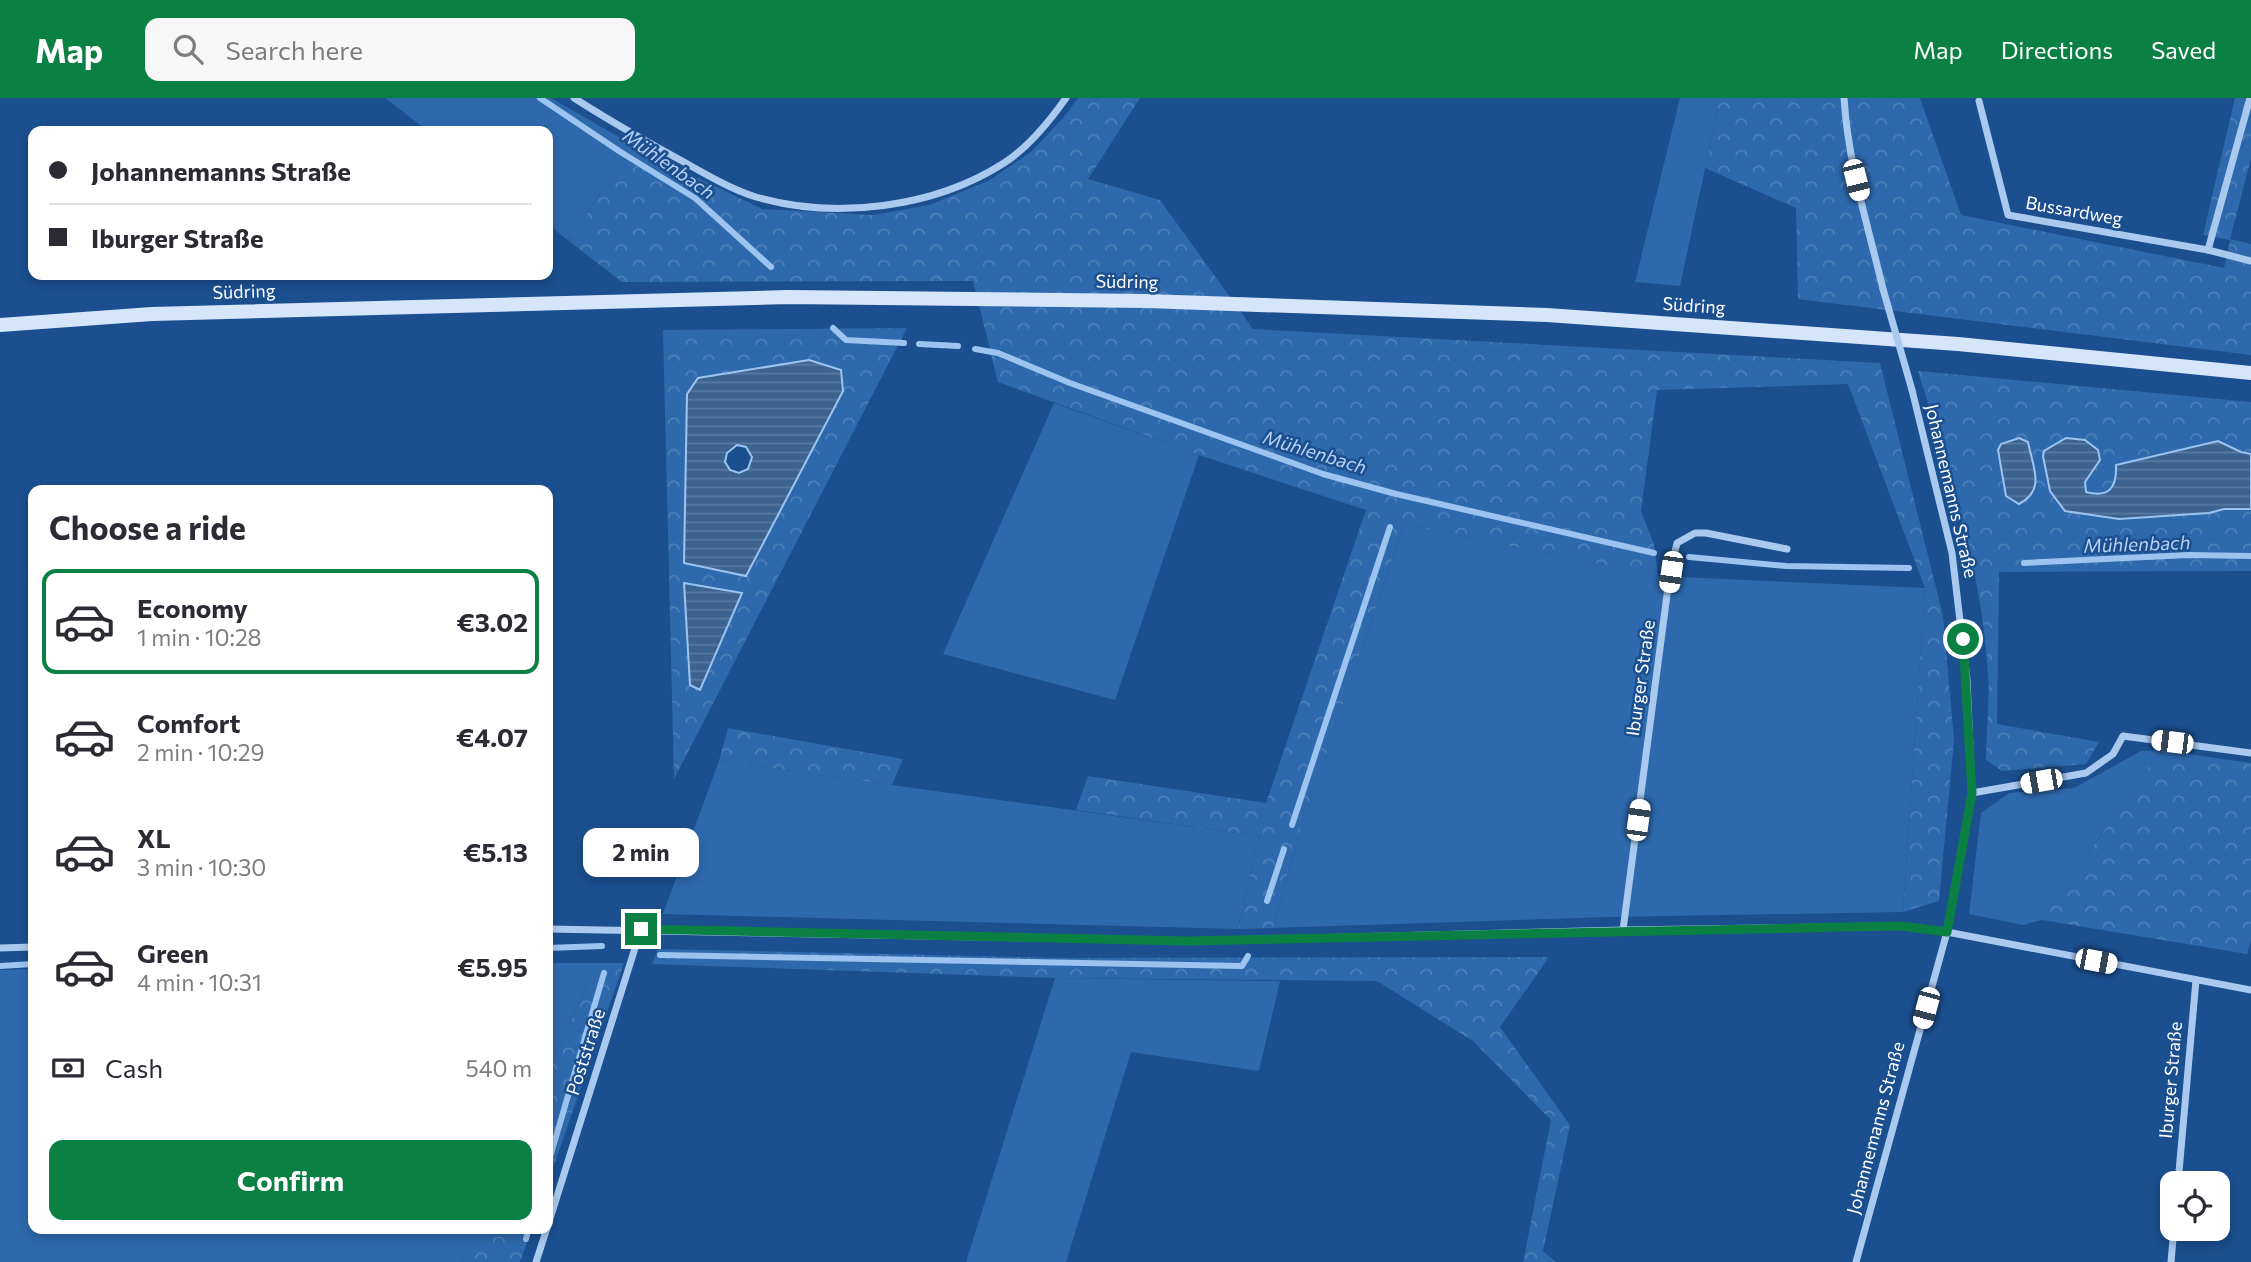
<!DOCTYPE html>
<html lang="en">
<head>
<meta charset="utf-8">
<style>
	:root { --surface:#fff; --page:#f7f7f7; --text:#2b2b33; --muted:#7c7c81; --line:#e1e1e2; --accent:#0b8043 }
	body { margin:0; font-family:Commissioner,sans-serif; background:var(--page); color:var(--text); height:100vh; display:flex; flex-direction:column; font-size:26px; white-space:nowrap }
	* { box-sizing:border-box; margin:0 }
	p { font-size:23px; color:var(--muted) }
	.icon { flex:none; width:38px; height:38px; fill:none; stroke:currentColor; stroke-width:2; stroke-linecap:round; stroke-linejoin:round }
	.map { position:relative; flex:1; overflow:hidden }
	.panel { position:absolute; left:28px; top:387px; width:525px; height:749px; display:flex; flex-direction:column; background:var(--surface); border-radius:14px; box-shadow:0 4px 10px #0003 }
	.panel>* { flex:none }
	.banner { position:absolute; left:28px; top:28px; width:525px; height:154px; border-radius:14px; box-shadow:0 4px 10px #0003; display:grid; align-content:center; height:154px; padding:0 21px; background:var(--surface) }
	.tools { position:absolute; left:2160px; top:1073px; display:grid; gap:14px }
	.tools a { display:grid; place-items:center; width:70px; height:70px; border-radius:14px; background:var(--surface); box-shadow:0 4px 10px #0003; font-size:35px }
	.end { position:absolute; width:32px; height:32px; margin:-16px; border:9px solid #0b8043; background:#fff; box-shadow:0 0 0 4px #fff }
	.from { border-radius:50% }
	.bubble { position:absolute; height:49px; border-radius:14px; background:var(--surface); box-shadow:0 4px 10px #0003; font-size:23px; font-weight:700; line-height:49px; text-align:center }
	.car { position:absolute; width:21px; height:42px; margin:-21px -10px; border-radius:9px; box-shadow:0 0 5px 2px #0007; background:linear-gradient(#fff 24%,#345 0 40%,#fff 0 76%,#345 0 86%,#fff 0) }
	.banner b { display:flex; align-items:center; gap:24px; height:66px; font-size:26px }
	.banner b+b { border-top:2px solid var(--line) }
	.banner i { width:18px; height:18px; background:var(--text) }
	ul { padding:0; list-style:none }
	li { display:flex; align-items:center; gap:21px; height:105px; margin:0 14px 10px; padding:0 7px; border:4px solid transparent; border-radius:14px }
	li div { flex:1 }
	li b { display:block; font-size:26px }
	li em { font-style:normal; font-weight:700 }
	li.selected { border-color:var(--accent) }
	li>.icon { width:63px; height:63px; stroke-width:1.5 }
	h2 { padding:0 21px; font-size:32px; line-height:84px }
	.pay { display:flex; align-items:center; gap:18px; height:77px; padding:0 21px; font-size:26px }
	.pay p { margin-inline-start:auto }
	.action { display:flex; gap:14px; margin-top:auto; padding:14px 21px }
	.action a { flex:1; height:80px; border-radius:14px; background:var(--accent); color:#fff; font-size:28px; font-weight:700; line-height:80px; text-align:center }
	header { display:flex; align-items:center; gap:42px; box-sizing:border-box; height:98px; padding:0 35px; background:var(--accent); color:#fff }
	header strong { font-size:33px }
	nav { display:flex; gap:38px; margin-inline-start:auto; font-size:24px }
	.search { width:490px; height:63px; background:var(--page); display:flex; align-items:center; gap:18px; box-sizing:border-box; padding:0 24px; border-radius:14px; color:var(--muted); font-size:26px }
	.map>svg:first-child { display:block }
</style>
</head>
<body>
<header>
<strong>Map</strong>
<div class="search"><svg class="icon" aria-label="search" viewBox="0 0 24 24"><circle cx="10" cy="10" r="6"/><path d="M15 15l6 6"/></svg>Search here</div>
<nav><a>Map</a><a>Directions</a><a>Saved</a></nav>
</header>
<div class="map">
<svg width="2251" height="1164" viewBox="0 0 2251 1164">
	<defs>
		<pattern id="forest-crowns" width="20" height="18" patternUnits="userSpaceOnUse" patternTransform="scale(1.75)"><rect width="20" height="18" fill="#2e69ad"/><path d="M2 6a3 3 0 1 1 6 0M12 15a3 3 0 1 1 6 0" fill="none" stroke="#4d80b9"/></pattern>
		<pattern id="water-rules" width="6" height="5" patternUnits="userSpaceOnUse" patternTransform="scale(1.75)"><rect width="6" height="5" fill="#3c6290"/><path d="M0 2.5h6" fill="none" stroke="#597aa1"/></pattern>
	</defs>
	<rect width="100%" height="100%" fill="#1b4f8f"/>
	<g fill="#2e69ad">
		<polygon points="385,0 551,0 647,55 621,64 569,143 548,126 548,33 428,33"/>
		<polygon points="1680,0 1720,0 1680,188 1635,184"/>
		<polygon points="1054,305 1199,357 1115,602 943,556"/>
		<polygon points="1404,426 1658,478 1925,490 1903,814 1610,819 1273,830 1300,733"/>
		<polygon points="2160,652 2042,822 2023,827 1969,816 1981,715 2009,695 2074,690 2141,653"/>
		<polygon points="719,663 1259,738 1238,831 663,816"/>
		<polygon points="548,865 597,865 548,974"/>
		<polygon points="33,871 33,1130 477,1131 462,1164 0,1164 0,872"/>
		<polygon points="1055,880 1280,883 1259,973 1131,954 1066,1164 966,1164"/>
	</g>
	<g fill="url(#forest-crowns)" fill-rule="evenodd">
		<polygon points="1078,0 1140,0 1088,81 1160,102 1253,231 1880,265 1943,518 1954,642 1939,803 1903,814 1925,490 1848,286 1657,292 1641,413 1654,446 1658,478 1404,426 1300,733 1273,830 1238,831 1259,738 1076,712 1088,678 1266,705 1366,412 1199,357 998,284 973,183 622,184 569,143 621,64 647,55 762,111 873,117 929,107 988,83 1031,54 1064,19"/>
		<polygon points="1720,0 1920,0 1961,117 2224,170 2230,142 2203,137 2235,0 2251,0 2251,61 2230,141 2251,146 2251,257 1798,201 1796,110 1705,70"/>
		<path d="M907 230 674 681 663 232ZM843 293 684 465 687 297Z"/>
		<path d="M1918 273 2251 304V356L2241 354 2218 343 2116 368C2117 390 2109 399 2086 394L2085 383 2100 362 2050 393 2209 415 2224 411H2251V473L1999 474 1997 626 2099 644 2086 666 2002 673 1986 662C1986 633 1990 604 1988 576 1982 471 1948 372 1918 273Z"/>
		<polygon points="728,630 903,661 892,687 719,663"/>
		<polygon points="2160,652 2251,665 2251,842 2247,856 2042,822"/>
		<polygon points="658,851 1063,860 1549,859 1500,929 1570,1027 1543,1153 1556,1164 1523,1164 1551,1022 1473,943 1377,883 1055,880 652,866"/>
		<polygon points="597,865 624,865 548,1085 548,974"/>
		<polygon points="477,1131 477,1130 532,1131 520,1164 462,1164"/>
	</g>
	<g fill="url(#water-rules)" stroke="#9cc4f0" stroke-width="2" fill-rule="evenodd">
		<path d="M809 262 841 272 843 293 746 478 684 465 687 296 698 280ZM737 347 746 349 752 359 748 371 739 375 730 372 725 364 727 355Z"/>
		<path d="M2019 340 2028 344C2033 370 2046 392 2019 406L2006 398 1998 352 2001 346Z"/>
		<path d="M2066 340 2085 342 2098 352 2100 362 2085 384 2086 394C2109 400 2117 390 2116 367L2218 343 2241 354 2251 356V411H2224L2209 415 2119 421 2065 413 2050 393 2043 358 2044 353Z"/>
		<polygon points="684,485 742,495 700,592 690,587"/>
	</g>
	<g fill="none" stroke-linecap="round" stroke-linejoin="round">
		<g stroke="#9cc4f0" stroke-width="6">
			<polyline points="540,0 619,53 695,100 771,169"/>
			<polyline points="833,230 846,242 904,245"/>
			<polyline points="919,246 958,248"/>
			<polyline points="975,251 998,255 1070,285 1323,376 1396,396 1654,455"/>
			<polyline points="1689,459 1786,468 1909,470"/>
			<polyline points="2024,465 2189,457 2251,458"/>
			<polyline points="1292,727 1390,429"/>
			<polyline points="1267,803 1284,751"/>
			<polyline points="548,850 602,848"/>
			<polyline points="660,857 1242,868 1248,858"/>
			<polyline points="0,868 33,866"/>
			<polyline points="548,1066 604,875"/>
			<polyline points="526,1141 529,1130"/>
		</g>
		<g stroke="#a9c9ee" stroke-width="7">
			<path d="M574 0C610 23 647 44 684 64 707 77 731 91 756 99 835 122 934 110 1004 65 1029 49 1049 24 1066 0"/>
			<path d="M1844 0C1848 65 1868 128 1883 191"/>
			<polyline points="2250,0 2208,152 2251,163"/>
			<polyline points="1979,3 2008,117 2208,152"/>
			<polyline points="1972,695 2086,675 2113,656 2123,638 2251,655"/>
			<polyline points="548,831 1187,843 1623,832 1901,828 1947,834 2251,892"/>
			<polyline points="1623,832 1670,474 1677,445 1695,435 1706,435 1787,451"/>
			<polyline points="0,850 33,849"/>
			<polyline points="2178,1085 2196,882"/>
			<polyline points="548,1127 641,831"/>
			<polyline points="536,1164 547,1130"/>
			<polyline points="1856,1164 1947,834 1972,695 1967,582 1952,455 1912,292"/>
			<polyline points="2171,1164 2174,1130"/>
		</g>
		<polyline stroke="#d6e6fa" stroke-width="14" points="0,227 152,216 788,199 1147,203 1547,217 1958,246 2251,275"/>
		<polyline stroke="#a9c9ee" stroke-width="7" points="1883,191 1912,292"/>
	</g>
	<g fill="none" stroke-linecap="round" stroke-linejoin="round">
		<polyline stroke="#0b8043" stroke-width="9" points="641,831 1187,843 1845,829 1901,828 1947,834 1972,695 1963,541"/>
	</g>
	<g text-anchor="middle" stroke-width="5" stroke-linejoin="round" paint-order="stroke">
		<g font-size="18" fill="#fff" stroke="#1b4f8f">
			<text transform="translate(2074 113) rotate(10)" y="6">Bussardweg</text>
			<text transform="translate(1127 184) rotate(1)" y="6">Südring</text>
			<text transform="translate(244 194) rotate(-2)" y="6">Südring</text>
			<text transform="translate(1694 208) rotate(4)" y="6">Südring</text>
			<text transform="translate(1951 393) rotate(77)" y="6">Johannemanns Straße</text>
			<text transform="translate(1641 580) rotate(-82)" y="6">Iburger Straße</text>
			<text transform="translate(586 954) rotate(-72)" y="6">Poststraße</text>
			<text transform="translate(2171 982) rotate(-85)" y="6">Iburger Straße</text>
			<text transform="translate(1876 1030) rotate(-75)" y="6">Johannemanns Straße</text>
		</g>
		<g font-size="19" font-style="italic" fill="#b5d3f5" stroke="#1b4f8f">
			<text transform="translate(669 66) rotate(35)" y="7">Mühlenbach</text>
			<text transform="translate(1315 354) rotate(17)" y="7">Mühlenbach</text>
			<text transform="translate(2137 446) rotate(-2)" y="7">Mühlenbach</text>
		</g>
	</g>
</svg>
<div class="tools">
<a><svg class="icon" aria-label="locate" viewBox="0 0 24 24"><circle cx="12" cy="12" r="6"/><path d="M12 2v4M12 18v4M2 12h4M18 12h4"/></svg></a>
</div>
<i class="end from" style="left:1963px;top:541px"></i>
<i class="end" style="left:641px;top:831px"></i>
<div class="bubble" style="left:583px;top:730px;width:116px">2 min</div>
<i class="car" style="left:1856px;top:82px;rotate:166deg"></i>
<i class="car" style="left:1671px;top:474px;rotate:188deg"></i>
<i class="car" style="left:2172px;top:644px;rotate:277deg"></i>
<i class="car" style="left:2041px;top:683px;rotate:260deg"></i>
<i class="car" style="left:1638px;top:722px;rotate:8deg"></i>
<i class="car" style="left:2096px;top:863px;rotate:101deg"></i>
<i class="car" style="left:1926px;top:910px;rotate:195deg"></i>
<div class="banner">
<b><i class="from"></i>Johannemanns Straße</b>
<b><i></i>Iburger Straße</b>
</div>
<section class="panel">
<h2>Choose a ride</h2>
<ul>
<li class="selected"><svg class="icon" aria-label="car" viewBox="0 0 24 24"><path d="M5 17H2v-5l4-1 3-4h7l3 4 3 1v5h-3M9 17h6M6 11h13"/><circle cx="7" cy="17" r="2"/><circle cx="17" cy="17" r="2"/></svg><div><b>Economy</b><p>1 min · 10:28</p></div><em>€3.02</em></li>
<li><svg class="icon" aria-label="car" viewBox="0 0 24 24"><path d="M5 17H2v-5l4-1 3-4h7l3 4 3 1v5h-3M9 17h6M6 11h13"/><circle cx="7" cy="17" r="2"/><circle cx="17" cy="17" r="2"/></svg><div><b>Comfort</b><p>2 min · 10:29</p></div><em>€4.07</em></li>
<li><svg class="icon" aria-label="car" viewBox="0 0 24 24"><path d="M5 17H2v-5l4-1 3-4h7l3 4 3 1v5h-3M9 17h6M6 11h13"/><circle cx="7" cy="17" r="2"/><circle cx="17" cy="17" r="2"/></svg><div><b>XL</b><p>3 min · 10:30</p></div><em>€5.13</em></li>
<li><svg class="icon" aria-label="car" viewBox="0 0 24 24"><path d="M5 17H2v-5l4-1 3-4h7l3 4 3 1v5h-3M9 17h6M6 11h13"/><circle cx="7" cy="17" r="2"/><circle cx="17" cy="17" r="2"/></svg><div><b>Green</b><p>4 min · 10:31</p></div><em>€5.95</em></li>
</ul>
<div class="pay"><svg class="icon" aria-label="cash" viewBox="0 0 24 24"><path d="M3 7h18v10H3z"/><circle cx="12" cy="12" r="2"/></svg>Cash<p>540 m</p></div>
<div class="action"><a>Confirm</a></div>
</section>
</div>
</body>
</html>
